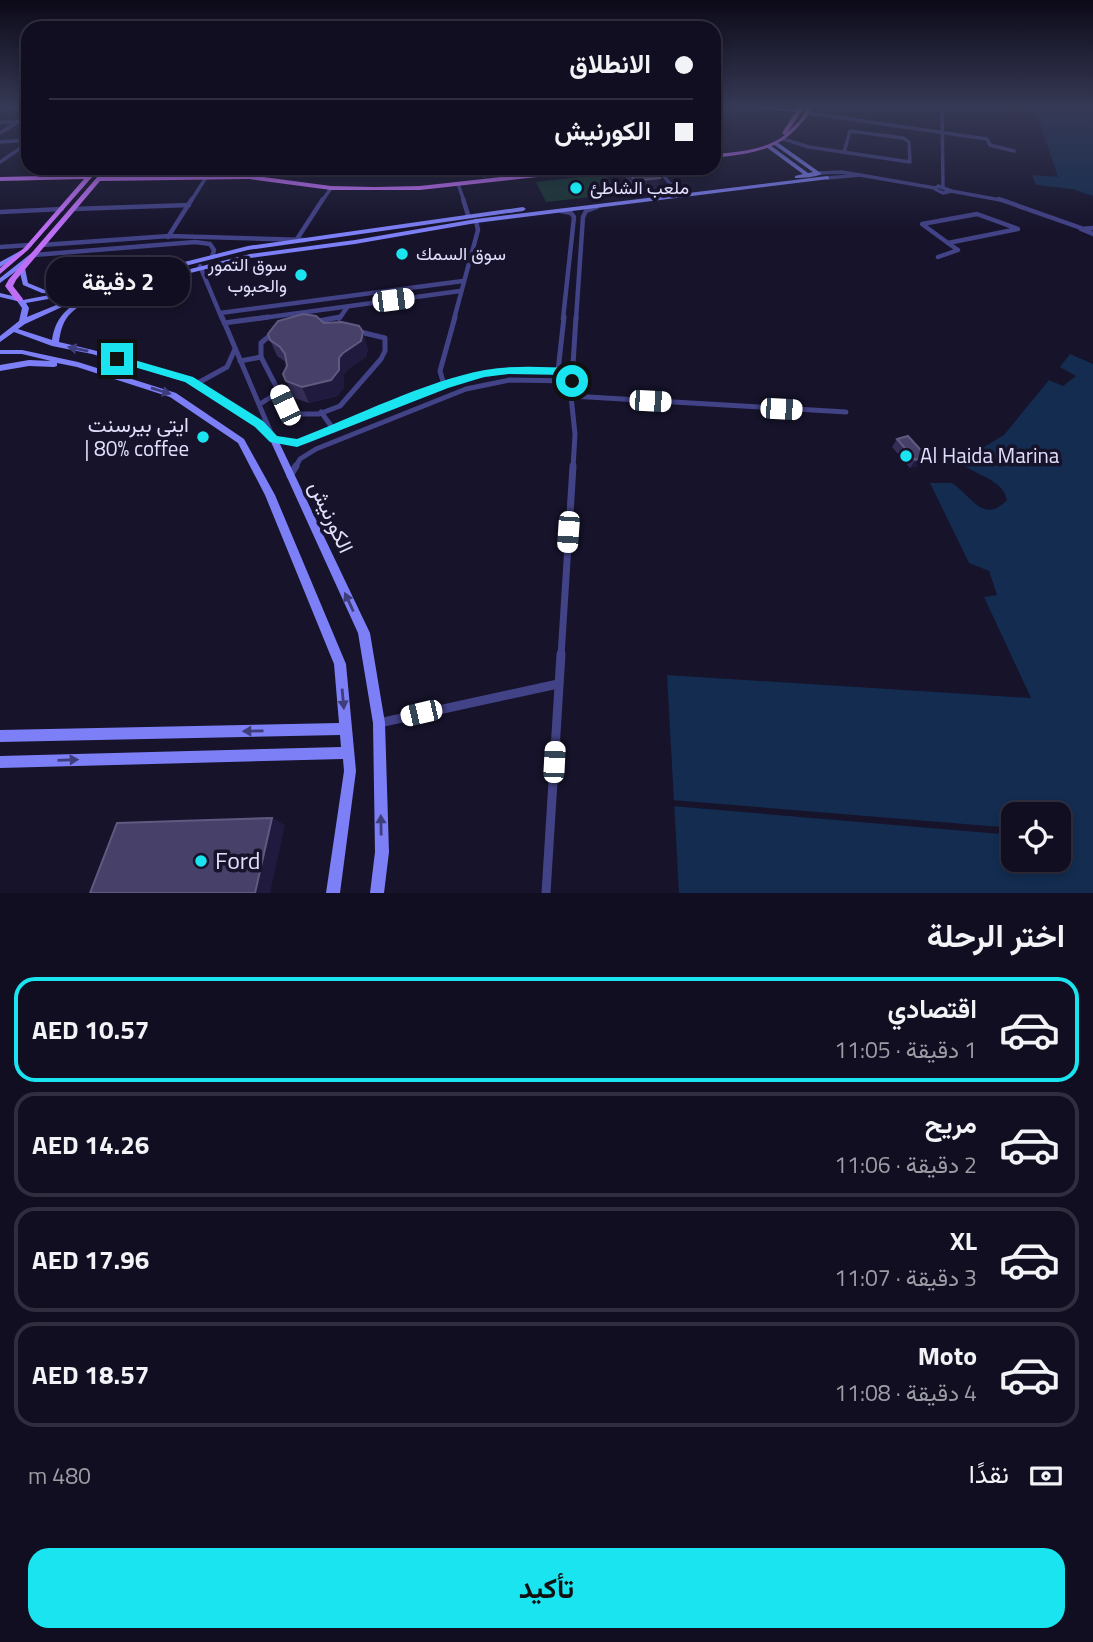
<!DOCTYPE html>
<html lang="ar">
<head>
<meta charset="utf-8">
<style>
	:root { --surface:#100e20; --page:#191729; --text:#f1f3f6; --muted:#9c9ca5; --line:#302e3e; --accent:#19e4f0 }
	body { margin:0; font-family:"Titillium Web",Vazirmatn,sans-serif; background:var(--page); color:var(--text); direction:rtl; height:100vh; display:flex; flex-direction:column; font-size:26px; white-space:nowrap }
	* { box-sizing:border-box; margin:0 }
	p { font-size:23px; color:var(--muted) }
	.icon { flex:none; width:38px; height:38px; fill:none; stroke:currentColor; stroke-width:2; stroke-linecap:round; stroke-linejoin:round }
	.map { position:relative; height:893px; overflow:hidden; direction:ltr }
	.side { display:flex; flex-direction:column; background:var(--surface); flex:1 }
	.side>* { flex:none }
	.guide { position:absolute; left:21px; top:21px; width:700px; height:154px; border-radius:21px; box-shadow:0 4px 10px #0003,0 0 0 2px var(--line); direction:rtl; display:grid; align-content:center; height:154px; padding:0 28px; background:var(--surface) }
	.tools { position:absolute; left:1001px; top:802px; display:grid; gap:14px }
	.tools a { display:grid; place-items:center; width:70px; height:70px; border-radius:14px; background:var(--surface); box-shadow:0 4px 10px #0003,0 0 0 2px var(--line); font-size:35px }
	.end { position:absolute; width:32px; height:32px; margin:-16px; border:9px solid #19e4f0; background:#111; box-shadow:0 0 0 4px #111 }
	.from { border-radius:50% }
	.bubble { position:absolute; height:49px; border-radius:21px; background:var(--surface); box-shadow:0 4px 10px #0003,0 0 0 2px var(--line); font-size:23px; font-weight:700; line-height:49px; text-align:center; direction:rtl }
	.car { position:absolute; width:21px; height:42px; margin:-21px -10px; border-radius:9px; box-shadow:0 0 5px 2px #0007; background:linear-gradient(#fff 24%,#345 0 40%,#fff 0 76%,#345 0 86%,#fff 0) }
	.guide b { display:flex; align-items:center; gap:24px; height:66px; font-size:26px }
	.guide b+b { border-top:2px solid var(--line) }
	.guide i { width:18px; height:18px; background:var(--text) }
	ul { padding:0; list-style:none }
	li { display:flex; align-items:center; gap:21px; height:105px; margin:0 14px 10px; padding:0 14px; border:4px solid var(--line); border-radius:21px }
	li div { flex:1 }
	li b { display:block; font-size:26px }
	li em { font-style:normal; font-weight:700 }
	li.selected { border-color:var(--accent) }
	li>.icon { width:63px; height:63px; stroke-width:1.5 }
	h2 { padding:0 28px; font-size:32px; line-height:84px }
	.pay { display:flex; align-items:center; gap:18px; height:77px; padding:0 28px; font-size:26px }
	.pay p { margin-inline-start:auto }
	.action { display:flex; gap:14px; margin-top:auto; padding:14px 28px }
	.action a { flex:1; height:80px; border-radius:21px; background:var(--accent); color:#111; font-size:28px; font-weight:700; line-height:80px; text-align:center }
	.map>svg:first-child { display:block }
</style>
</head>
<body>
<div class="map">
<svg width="1093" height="893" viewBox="0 0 1093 893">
	<rect width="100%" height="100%" fill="#16132b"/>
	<polygon fill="#173532" points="605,174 618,194 546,202 536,182"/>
	<g fill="#132c4f" fill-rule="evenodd">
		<polygon points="1029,107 1093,109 1093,196 1072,189 1036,185 1032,175 1058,177 1035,108"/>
		<path d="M1070 354 1093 364V893H679L667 675 1031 698 984 597 997 595 989 571 969 563 930 483H952C971 495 983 525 1007 500 1003 479 974 475 959 462L1004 435 1049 380 1063 386 1076 376 1060 367ZM1013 814H1059V859H1013Z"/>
	</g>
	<polygon fill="#16132b" points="671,800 1013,828 1013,835 672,806"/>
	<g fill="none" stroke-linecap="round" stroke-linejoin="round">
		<g stroke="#424287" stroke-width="3.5">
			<polyline points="942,107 943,186"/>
			<polyline points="5,108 28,110"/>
			<polyline points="808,113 987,139 990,145 1014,151"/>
			<polyline points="0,122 28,122"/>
			<polyline points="0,133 16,123"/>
			<polyline points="783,139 809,147 910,162 909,142 903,138 850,131 844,152"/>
			<polyline points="0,142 28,140"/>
			<polyline points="0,162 28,143"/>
			<polyline points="482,168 484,176"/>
			<polyline points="657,168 677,192"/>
			<polyline points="258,172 261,168"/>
			<polyline points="152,173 156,168"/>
			<polyline points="817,173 842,172 860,175 827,178"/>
			<polyline points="860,175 935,188"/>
			<polyline points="458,184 464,201"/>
			<polygon points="938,186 951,191 943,193 935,189"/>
			<polyline points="951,191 1006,201"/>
			<polyline points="191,201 207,176"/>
			<polyline points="322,201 331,188"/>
		</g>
		<g stroke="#424287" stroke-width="4.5">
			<polyline points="463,199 468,215"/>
			<polyline points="999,199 1081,228"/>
			<polyline points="73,209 189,205"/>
			<polyline points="561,211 571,213 574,217 563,319"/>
			<polyline points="0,212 62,209"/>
			<polygon points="977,214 1018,229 948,243 922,224"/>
			<polyline points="1093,228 1081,229 1093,234"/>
			<polyline points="168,237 192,199"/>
			<polyline points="297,239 323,199"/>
			<polyline points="42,245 169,236 305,240"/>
			<polyline points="0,247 30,245"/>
			<polyline points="34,255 195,242 210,244 214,250 212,257"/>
			<polyline points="938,257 958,250 948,243"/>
			<polyline points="200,266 222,319"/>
			<polyline points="220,313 463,281"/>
			<polyline points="255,319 460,291"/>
			<polyline points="339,319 348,306"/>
			<polyline points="454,319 478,230 476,221"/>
			<polyline points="576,319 583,217 586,211 597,207"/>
		</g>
		<g stroke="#424287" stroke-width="5">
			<polyline points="222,317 274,440 297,443 309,440 463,379 509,370 572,371"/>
			<polyline points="564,317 557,380 571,396 576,317"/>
			<polyline points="313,322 340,317"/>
			<polyline points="224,323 268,317"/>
			<polyline points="261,357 261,343 274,332"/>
			<polyline points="240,361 261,357 279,392 260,404"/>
			<polyline points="196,384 227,367 235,349"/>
			<polyline points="444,385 440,371 455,317"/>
			<polyline points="279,392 292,414 319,414 340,406 381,359 385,351 385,338 356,331"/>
			<polyline points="321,412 334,430"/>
			<polyline points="295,468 300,459 316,449 466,389 510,380 572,381"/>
			<polyline points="573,468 575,434 571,396 846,412"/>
		</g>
		<g stroke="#424287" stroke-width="7">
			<polyline points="290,476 296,466"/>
			<polyline points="561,656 573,466"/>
		</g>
		<g stroke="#424287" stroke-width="9">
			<polyline points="379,723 558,684"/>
			<polyline points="546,893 561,654"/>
		</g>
		<g fill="#7d7ff6" fill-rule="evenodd">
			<polygon points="740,107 799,110 801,111 799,112"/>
			<path d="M773 142H777L822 174C815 177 804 178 795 178V176L803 174 766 147V145H770L808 173 813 172 773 144Z"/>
			<path d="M827 176 829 177V179L476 223 355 244 250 258 87 299V301C68 313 62 320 59 342L93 350 192 378 262 422 278 440 370 633 385 723 389 852 384 893H370L375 852 373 723 358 633 271 442 256 426 186 382 92 354 52 346 14 332 0 342V336L19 321 22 308 17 301 0 297V293L21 298 23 300 55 294 42 293 23 285 19 269 0 283V278L38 248 40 249V251L22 266 25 268 28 283 45 290 60 291 61 293 248 246 523 207 526 209 523 211 248 250 71 295 26 303 29 308 27 317 71 299 250 254 355 240 476 219ZM75 301H79C63 311 55 321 52 340L18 329 25 324Z"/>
			<polygon points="22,250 24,251 24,253 0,267 0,262"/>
			<polygon points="0,350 22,350 78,362 176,393 244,439 275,495 346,664 356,771 340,893 326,893 344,771 343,759 0,768 0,756 341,747 340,735 0,742 0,730 339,723 334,664 265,495 238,443 170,397 77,367 57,363 57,366 54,367 29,366 0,371 0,365 29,360 51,361 22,354 0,354"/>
		</g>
		<g fill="#bd6ef5" fill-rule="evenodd">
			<path d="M799 107H804L788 132 800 120 808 107H813C786 150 761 152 714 158V154C739 152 765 150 785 135L782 133Z"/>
			<polygon points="94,168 100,168 28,250 0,274 0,268 24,248 84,179 0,181 0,177 87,175"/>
			<polygon points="105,168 111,168 103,177 249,175 331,186 374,187 420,186 584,168 603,168 600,170 420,190 331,190 249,179 100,181 16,280 13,286 23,299 22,301 16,301 5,286 9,279"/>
		</g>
	</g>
	<g fill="#342e57">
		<polygon points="627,169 658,189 634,192 626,180"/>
		<polygon points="270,340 368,349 366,357 348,369 344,374 344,387 337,396 309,403 294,398 283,374 287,366 286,362 277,356"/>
		<polygon points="897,439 927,457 921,465 910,468 892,447"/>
	</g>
	<g fill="#201b3e">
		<polygon points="660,178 658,189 634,192 635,181"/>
		<polygon points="363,332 368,349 366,357 348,369 344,374 344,387 337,396 309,403 302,387 339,358 343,353"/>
		<polygon points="927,457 921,465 910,468 915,460"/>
		<polygon points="272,818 285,825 270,893 255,893"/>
	</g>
	<g fill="#474169" stroke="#5f5a80" stroke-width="2">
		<polygon points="634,168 652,168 660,178 635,181 627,169"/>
		<polygon points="303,314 316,316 324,323 342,322 359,326 363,332 361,341 343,353 339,358 339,370 331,380 302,387 286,381 283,374 287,366 285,354 280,347 270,340 268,334 278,321"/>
		<polygon points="908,436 927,457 915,460 897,439"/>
		<polygon points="272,818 255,893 90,893 117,823"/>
	</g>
	<defs><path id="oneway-solid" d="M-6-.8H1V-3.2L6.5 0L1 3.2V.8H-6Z" transform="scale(1.75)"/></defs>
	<g fill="#3f3e7c">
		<use href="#oneway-solid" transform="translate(78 349) rotate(-169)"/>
		<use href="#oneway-solid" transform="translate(161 391) rotate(17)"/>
		<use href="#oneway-solid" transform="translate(349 602) rotate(-115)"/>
		<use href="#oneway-solid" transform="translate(343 699) rotate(85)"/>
		<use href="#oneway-solid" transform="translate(253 731) rotate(179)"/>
		<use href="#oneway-solid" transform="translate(68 760) rotate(-2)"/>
		<use href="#oneway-solid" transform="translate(381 825) rotate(-91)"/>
	</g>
	<linearGradient id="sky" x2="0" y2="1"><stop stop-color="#0c0a18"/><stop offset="0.46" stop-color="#363955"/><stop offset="1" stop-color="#363955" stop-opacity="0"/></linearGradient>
	<rect width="1093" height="232" fill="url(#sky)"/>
	<path fill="#19e4f0" d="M117 355 193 377 263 421 277 436 297 439C354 417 426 381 485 370 514 365 543 367 572 368L577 371V381L572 384 567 381V375L509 374 484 377 448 388 297 447 270 442 255 427 185 382 114 361 112 359Z"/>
	<g fill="#19e4f0" stroke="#16132b" stroke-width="2.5">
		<circle cx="576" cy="188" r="7"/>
		<circle cx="402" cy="254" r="7"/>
		<circle cx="301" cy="275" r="7"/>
		<circle cx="203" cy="437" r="7"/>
		<circle cx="906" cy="456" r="7"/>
		<circle cx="201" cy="861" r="7"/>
	</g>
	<g text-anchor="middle" stroke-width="7" stroke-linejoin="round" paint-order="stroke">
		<g font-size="18" fill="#e1dffd" stroke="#16132b" text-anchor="start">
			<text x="590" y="194">ملعب الشاطئ</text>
			<text x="416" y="260">سوق السمك</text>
			<text x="287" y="271" text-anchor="end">سوق التمور<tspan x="287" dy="21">والحبوب</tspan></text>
		</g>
		<g font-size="21" fill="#e1dffd" stroke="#16132b" text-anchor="end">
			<text x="189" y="432">ايتي بيرسنت<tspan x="189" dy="24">| 80% coffee</tspan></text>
			<text x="920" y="463" text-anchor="start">Al Haida Marina</text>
		</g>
		<g font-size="21" fill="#e1dffd" stroke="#16132b">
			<text transform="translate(331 517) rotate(65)" y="7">الكورنيش</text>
		</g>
		<g font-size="24" fill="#e1dffd" stroke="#16132b" text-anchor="start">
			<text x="215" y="869">Ford</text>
		</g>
	</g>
</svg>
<div class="tools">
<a><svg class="icon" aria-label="locate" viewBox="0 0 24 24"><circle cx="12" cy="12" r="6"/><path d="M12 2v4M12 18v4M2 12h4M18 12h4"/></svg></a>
</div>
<i class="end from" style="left:572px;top:381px"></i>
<i class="end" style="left:117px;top:359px"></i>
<div class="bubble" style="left:46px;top:257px;width:144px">2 دقيقة</div>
<i class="car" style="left:393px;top:300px;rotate:83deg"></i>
<i class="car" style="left:650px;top:401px;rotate:93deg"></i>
<i class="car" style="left:285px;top:405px;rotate:335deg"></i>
<i class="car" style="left:781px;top:409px;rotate:93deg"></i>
<i class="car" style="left:568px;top:532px;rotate:184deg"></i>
<i class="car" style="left:421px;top:713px;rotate:257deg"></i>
<i class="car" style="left:554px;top:762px;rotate:3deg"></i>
<div class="guide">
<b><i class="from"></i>الانطلاق</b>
<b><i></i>الكورنيش</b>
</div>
</div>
<section class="side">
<h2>اختر الرحلة</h2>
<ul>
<li class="selected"><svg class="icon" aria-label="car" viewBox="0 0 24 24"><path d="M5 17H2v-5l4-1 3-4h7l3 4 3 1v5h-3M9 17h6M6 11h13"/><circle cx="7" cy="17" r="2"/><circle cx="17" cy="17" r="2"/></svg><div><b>اقتصادي</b><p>1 دقيقة · 11:05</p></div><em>AED 10.57</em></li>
<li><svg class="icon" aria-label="car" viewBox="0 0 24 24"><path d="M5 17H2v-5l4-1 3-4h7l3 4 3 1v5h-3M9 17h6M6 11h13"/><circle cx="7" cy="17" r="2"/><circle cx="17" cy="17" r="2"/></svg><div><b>مريح</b><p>2 دقيقة · 11:06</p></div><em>AED 14.26</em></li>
<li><svg class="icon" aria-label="car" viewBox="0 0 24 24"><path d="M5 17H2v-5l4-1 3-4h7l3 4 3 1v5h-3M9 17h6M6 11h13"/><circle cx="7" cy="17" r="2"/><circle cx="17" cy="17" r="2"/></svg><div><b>XL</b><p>3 دقيقة · 11:07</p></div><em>AED 17.96</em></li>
<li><svg class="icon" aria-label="car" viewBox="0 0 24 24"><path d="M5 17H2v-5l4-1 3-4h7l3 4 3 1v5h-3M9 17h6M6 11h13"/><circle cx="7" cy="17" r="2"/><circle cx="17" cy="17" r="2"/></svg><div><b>Moto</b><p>4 دقيقة · 11:08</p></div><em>AED 18.57</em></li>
</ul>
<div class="pay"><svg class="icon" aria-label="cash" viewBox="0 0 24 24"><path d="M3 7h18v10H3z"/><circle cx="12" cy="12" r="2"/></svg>نقدًا<p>480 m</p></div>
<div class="action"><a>تأكيد</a></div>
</section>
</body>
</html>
